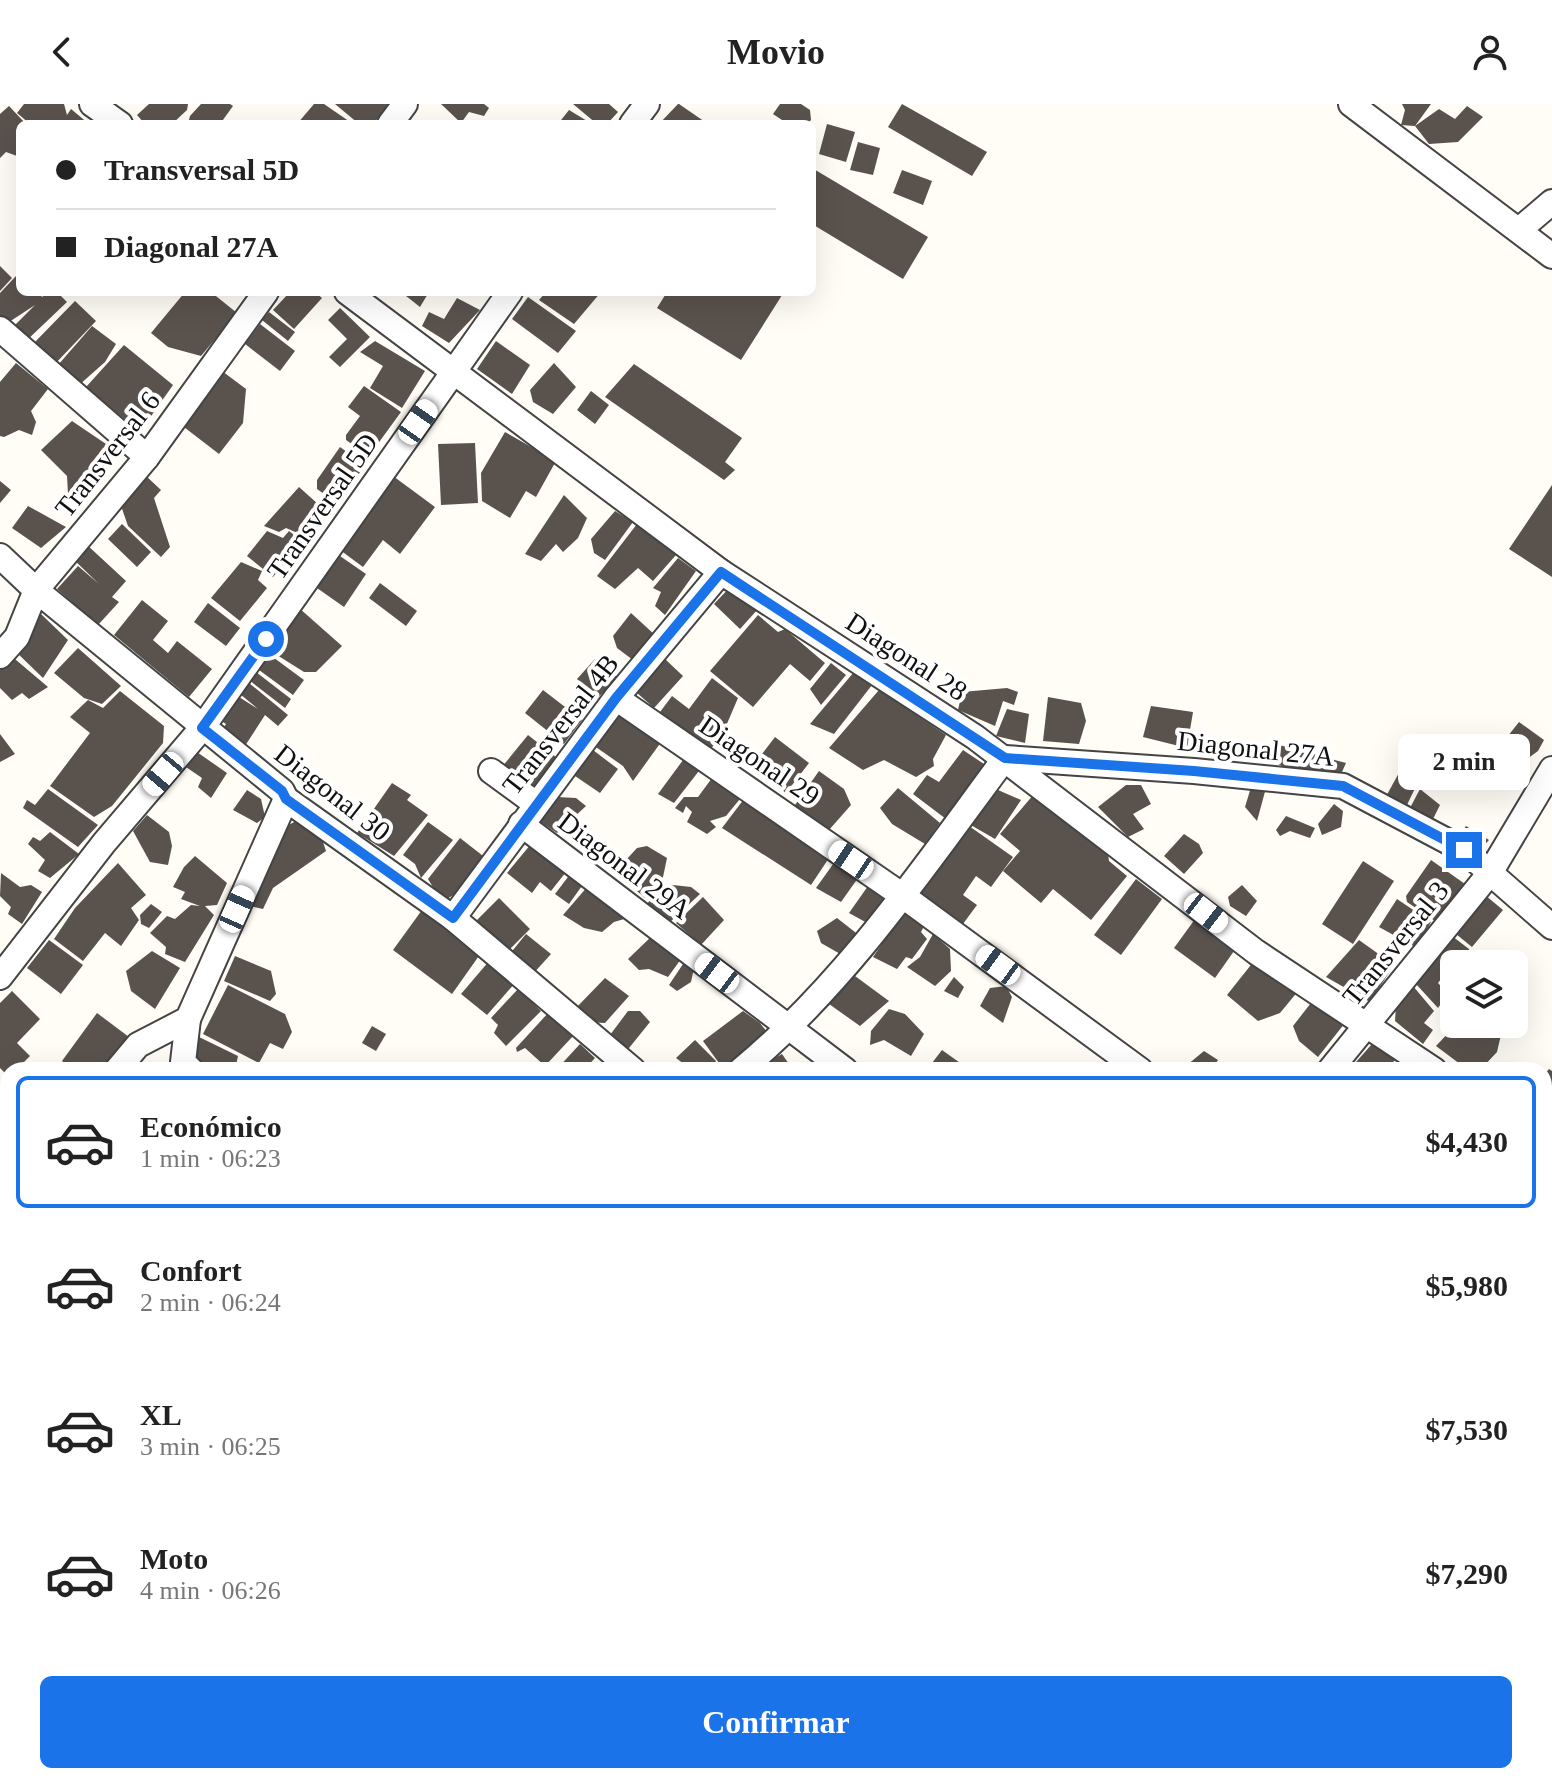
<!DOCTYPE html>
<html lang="es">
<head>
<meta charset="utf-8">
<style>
	:root { --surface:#fff; --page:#f2f2f2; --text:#222; --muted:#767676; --line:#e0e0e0; --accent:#1a73e8 }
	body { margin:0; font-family:"Times New Roman",serif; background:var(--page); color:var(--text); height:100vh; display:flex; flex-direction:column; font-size:30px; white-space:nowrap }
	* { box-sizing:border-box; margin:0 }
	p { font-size:26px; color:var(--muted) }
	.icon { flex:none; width:44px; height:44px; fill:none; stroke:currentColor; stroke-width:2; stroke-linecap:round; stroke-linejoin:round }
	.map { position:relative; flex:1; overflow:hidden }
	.side { position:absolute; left:0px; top:958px; width:1552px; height:722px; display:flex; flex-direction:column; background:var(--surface); border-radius:24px 24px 0 0; box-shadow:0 8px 32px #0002 }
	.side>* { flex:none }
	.guide { position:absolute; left:16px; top:16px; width:800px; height:176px; border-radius:12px; box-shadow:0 8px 32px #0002; display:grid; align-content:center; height:176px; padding:0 40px; background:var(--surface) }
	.fabs { position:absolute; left:1440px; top:846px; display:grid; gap:16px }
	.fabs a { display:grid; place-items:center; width:88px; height:88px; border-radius:12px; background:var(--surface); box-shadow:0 8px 32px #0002; font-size:40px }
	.end { position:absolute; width:36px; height:36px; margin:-18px; border:10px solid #1a73e8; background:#fff; box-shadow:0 0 0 4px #fff }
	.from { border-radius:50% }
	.bubble { position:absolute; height:56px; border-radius:12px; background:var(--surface); box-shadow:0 8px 32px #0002; font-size:26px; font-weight:600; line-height:56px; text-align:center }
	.car { position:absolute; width:24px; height:48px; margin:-24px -12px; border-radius:10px; box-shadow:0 0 6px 2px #0007; background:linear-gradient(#fff 24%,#345 0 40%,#fff 0 76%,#345 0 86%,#fff 0) }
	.guide b { display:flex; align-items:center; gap:28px; height:76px; font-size:30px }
	.guide b+b { border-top:2px solid var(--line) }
	.guide i { width:20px; height:20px; background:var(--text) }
	ul { padding:14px 0 0; list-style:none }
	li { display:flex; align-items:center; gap:24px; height:132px; margin:0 16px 12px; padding:0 24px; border:4px solid transparent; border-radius:12px }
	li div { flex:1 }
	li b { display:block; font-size:30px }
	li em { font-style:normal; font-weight:600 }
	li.selected { border-color:var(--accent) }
	li>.icon { width:72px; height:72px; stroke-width:1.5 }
	.action { display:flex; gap:16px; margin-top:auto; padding:16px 40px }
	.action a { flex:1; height:92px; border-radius:12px; background:var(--accent); color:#fff; font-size:32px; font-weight:600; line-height:92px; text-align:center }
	header { display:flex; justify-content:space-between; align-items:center; height:104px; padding:0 40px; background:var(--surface); font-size:36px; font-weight:600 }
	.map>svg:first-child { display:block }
</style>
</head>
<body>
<header><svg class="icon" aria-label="back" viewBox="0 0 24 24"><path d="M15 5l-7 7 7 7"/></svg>Movio<svg class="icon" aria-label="person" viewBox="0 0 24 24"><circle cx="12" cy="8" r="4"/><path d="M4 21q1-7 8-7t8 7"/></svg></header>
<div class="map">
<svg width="1552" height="1679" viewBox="0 0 1552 1679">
	<rect width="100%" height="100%" fill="#fffdf5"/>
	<polygon fill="#d5ebbd" points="1544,1671 1550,1679 1402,1679 1398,1672"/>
	<g fill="#5a524d">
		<polygon points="24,0 64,0 67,11 71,5 89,20 30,20 17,9"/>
		<polygon points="149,0 188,0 187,6 172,20 145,20 137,11"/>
		<polygon points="201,0 230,0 233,2 220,20 188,20 190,12"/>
		<polygon points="314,0 324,0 353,20 297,20"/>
		<polygon points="335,0 390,0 373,20 359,20"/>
		<polygon points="441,0 484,0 489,4 484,12 469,8 461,19"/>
		<polygon points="573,0 609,0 618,8 607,20 597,20"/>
		<polygon points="678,0 679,0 708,20 659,20"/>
		<polygon points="780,0 801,0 810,6 811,16 807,20 788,20 773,10"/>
		<polygon points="902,0 987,48 972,72 888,23"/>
		<polygon points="1402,0 1431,0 1415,22 1439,5 1455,15 1467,2 1483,13 1458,38 1429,40 1415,22 1401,21 1405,6"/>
		<polygon points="9,2 26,20 20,20 20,49 17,52 6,48 0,54 0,10"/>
		<polygon points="569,6 592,20 558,20"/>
		<polygon points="827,20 855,28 846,58 819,50"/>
		<polygon points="858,38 880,44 873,71 850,66"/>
		<polygon points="812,64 928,133 903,175 812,120"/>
		<polygon points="902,66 932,77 923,101 893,89"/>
		<polygon points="0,162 12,174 0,187"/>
		<polygon points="16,172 20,173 20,188 39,188 42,193 48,188 57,188 67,198 25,238 13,223 35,201 6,220 0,215 0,189"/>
		<polygon points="185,188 211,188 237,209 201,252 168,243 151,229"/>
		<polygon points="290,188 315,188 322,194 294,225 273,206"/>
		<polygon points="401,188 429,188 420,203"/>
		<polygon points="546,188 601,188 574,220 539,196"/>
		<polygon points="667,188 784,188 741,256 657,204"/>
		<polygon points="528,193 576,227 558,249 512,215"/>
		<polygon points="457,194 480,206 449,239 422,222 429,208 444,215"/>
		<polygon points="75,197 96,217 54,261 33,240"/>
		<polygon points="340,204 370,233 340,263 329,253 347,235 328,216"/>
		<polygon points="269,208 295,228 288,237 262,216"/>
		<polygon points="260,220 295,247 280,267 245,240"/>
		<polygon points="92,222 116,240 105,258 78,282 58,261"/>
		<polygon points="375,237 425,267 402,304 370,284 383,262 360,248"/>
		<polygon points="496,237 530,261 512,290 477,265"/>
		<polygon points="124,241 173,281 140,328 86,283"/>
		<polygon points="16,259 48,285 31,307 36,318 32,331 19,326 4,333 0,332 0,278"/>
		<polygon points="554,259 576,283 553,310 533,298 530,286"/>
		<polygon points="634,260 742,334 725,358 735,366 724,376 605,293"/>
		<polygon points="222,267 246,285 243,319 219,350 180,320"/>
		<polygon points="364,282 401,308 369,352 346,336 346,331 360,312 348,303"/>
		<polygon points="591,287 609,301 595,320 577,306"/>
		<polygon points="72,317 109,342 103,373 82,398 68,390 67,372 41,346"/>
		<polygon points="505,328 556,357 536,393 526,387 510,414 482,397 481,369"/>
		<polygon points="475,339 478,399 441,401 438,340"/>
		<polygon points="340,343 365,361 338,400 317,385 317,376"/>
		<polygon points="145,371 161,386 154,394 170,443 161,453 128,422 120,399"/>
		<polygon points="393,372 435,403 400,450 383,436 363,463 340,446"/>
		<polygon points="0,377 11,386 0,399"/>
		<polygon points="1552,381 1552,473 1509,445"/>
		<polygon points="299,383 328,409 307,433 286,424 279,428 264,422"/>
		<polygon points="564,391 587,414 578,434 563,448 556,440 541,457 525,450"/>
		<polygon points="28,402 66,423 41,444 12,424"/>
		<polygon points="615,407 633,418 605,456 594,449 591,435"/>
		<polygon points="122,420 151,448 137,463 108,435"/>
		<polygon points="637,420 676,451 653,477 638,464 615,485 597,472"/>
		<polygon points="267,427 283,434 289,427 302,437 273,473 247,452"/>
		<polygon points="86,440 126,477 112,493 119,498 98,521 57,485 78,462 99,480 72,454"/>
		<polygon points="340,452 366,470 344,503 317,484"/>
		<polygon points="678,454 696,467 665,511 655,502 661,488 653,484"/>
		<polygon points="241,458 262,467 258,476 267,484 240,517 211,494"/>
		<polygon points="380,479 417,507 406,522 369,494"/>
		<polygon points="732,481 758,505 740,525 714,500"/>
		<polygon points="142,496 168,517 153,536 168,549 177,537 212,565 189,593 114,531"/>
		<polygon points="208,499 240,524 226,542 194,518"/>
		<polygon points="299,504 342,542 316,568 304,568 269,546"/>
		<polygon points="631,509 655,531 633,556 617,544 613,532"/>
		<polygon points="41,510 68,536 43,574 14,546"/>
		<polygon points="758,511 778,528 785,525 825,559 810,577 790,560 753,603 710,567"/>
		<polygon points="78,544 121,582 102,600 84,594 54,569"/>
		<polygon points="266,548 304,576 293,591 255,563"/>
		<polygon points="9,550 48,583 29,595 22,589 12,596 0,584 0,562"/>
		<polygon points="595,555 617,573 597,595 577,575"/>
		<polygon points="665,555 683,572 654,604 636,588"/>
		<polygon points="831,559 846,571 821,601 810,585"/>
		<polygon points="256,568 291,595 285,604 249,576"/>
		<polygon points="854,568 872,581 834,630 810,620"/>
		<polygon points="712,574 738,594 723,629 710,646 660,608 672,592 689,605"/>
		<polygon points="249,579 288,611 278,622 265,611 241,648 217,633 226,620 215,613 231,588 258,605 240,590"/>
		<polygon points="1007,584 1018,588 1014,601 1003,597 995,622 958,606 962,588"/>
		<polygon points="543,586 582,616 564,640 525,609"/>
		<polygon points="879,586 946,631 933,655 934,662 916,673 884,656 863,666 829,644"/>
		<polygon points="120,587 164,622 163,639 112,702 94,713 50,682 90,629 70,613 88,596 103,604"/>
		<polygon points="1048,593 1081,599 1086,617 1079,640 1043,637"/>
		<polygon points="1151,602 1193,608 1187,644 1143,633"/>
		<polygon points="620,603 664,634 633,677 623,662 593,641"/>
		<polygon points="1007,605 1029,610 1025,639 996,632"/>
		<polygon points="1519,618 1544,636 1538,647 1527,655 1504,637"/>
		<polygon points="0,630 15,650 0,658"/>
		<polygon points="528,631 561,657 535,689 502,663"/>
		<polygon points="775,633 809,659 786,689 752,663"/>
		<polygon points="1272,639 1346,659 1338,677 1285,664 1265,652"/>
		<polygon points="194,646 227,669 211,694 198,683 202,674 183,661"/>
		<polygon points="593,646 618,665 600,689 575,672"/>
		<polygon points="963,646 987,662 946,715 913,690 927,671 939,678"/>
		<polygon points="686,652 702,663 674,699 658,690"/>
		<polygon points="819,667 844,685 851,701 829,726 812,718 795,701"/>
		<polygon points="1400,667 1418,678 1406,703 1384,696"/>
		<polygon points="715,670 744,690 726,712 710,717 716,723 707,730 687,718 692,708 686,702 683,709 675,704 684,693 698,693"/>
		<polygon points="392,679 411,691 407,696 428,711 394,752 357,729"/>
		<polygon points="1252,680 1266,684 1257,717 1245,703"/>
		<polygon points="1126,681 1141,681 1151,700 1133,710 1144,725 1128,733 1098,703"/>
		<polygon points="898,684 940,719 925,740 892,720 880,704"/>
		<polygon points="48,685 98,721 78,743 23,704 27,696 35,701"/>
		<polygon points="1420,685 1440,701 1433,715 1410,704"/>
		<polygon points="247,686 261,695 265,713 257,719 233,706"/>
		<polygon points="998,686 1021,696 995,735 969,720"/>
		<polygon points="1034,690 1108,750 1109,757 1127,772 1091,816 1053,785 1041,799 1003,767 1020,747 1000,730"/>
		<polygon points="557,693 576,694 586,702 557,729 538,716"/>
		<polygon points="744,695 831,751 811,781 722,724"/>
		<polygon points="1334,700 1343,707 1341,723 1322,731 1318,720"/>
		<polygon points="147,711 169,728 172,742 168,761 150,758 133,727"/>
		<polygon points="1286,712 1315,724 1310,734 1290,727 1280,732 1276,726"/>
		<polygon points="296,717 321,732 326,747 273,784 263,805 250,802 281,725"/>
		<polygon points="962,717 1013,753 991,783 976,772 963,791 977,801 957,828 908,793"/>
		<polygon points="428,718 453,736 421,774 415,760 403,751"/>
		<polygon points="1466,722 1489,736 1480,746 1461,739 1460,730"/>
		<polygon points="50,728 79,750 50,774 38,767 45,756 28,740 33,733 40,737"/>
		<polygon points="1184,730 1199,740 1203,749 1184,770 1164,752"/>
		<polygon points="460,734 487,755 465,784 442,798 428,775"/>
		<polygon points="531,740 566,768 551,787 540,778 532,789 507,769"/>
		<polygon points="647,742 667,754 663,773 645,794 615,768 637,744"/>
		<polygon points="195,752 227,779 217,801 205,802 214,811 185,858 165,850 166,843 150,829 167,812 175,815 191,801 200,802 181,795 185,788 173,783 184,763"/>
		<polygon points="836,756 858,774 841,798 816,784"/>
		<polygon points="1431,756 1465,780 1438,819 1407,798 1406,792"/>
		<polygon points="1363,757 1394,777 1353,840 1322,820"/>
		<polygon points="118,759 146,791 131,804 139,816 121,842 105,829 83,857 54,835 75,804"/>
		<polygon points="1,769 20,783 31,781 42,788 22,820 8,810 11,803 0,792"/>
		<polygon points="571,769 584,779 569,800 555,790"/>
		<polygon points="1136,775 1162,795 1121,851 1094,831"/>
		<polygon points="664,780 691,783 700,790 669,819 646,801"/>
		<polygon points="1242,781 1257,797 1246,812 1230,802 1228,793"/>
		<polygon points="588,782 631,813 614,818 602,828 584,824 563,811"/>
		<polygon points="868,782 888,799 869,820 849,809"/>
		<polygon points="1485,791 1503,806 1472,843 1456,830"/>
		<polygon points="703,793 724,816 701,841 676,819"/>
		<polygon points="499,794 530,825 505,850 474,819"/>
		<polygon points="1397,795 1431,818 1417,844 1379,823"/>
		<polygon points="151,800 162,808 149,824 141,820 140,811"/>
		<polygon points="906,804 926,818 921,828 927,835 912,855 906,853 897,865 873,853"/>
		<polygon points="422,806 481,849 452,890 393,846"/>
		<polygon points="1198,811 1239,840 1215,874 1174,844"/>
		<polygon points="837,814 860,832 842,851 821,839 817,827"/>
		<polygon points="526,830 551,850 532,871 509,851"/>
		<polygon points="933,830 950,845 951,867 935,882 907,863 920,853"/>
		<polygon points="653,831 681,855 668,873 649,865 639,866 628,855"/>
		<polygon points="1452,832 1469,845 1468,856 1465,860 1454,860 1452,875 1444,871 1438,879 1448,890 1438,904 1416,880"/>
		<polygon points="49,836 83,861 61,890 27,864"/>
		<polygon points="1359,836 1394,861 1370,898 1326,873"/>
		<polygon points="152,847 180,864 155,905 131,887 126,867"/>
		<polygon points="235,852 271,867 276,890 270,897 224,877"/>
		<polygon points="1258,852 1299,886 1280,909 1258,917 1227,891"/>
		<polygon points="490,856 516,878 487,911 461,890"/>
		<polygon points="685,857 694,864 691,878 677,887 669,881"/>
		<polygon points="855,872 889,897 860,922 829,900"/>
		<polygon points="954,873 964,883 958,894 944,887"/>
		<polygon points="605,874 629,892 605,919 588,918 574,906"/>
		<polygon points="228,881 285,910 292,928 283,945 270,939 259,959 203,930"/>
		<polygon points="1006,882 1012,893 1003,919 980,902 990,884"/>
		<polygon points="1413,882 1434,907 1424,919 1433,926 1423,940 1395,917 1396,901"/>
		<polygon points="518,885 541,907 506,942 494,929 498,921 491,914"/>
		<polygon points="12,887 40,915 17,939 30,952 16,966 8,966 8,972 0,964 0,899"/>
		<polygon points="1314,895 1345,919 1318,953 1299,937 1293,922"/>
		<polygon points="889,905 905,910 924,930 911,952 884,936 870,941 871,927"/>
		<polygon points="628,907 640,907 650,918 625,949 607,935"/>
		<polygon points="743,907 760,919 770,932 724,966 703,937"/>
		<polygon points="549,908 574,931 545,962 525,944 517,948 516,944"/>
		<polygon points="97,909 129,933 125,948 105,966 72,966 62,957"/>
		<polygon points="1469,920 1503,922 1497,948 1480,966 1468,966 1436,942 1453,924 1462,929"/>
		<polygon points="372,922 386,930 376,947 362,939"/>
		<polygon points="197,932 238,952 235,966 209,966 185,954"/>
		<polygon points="695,936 716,957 712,966 692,966 676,954"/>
		<polygon points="580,940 595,954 584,966 556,966"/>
		<polygon points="1372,940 1395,956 1386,966 1349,966"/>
		<polygon points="942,946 970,966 937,966 940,963 932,959"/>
		<polygon points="1204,947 1218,956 1212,966 1181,966"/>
		<polygon points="782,950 791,963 787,966 754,966"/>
		<polygon points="1549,965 1552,967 1552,1029 1544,1023 1544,971"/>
		<polygon points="8,1053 8,1080 0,1074 2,1060"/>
		<polygon points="8,1153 8,1176 0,1169 0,1161"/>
		<polygon points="1544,1204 1552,1205 1552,1231 1549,1236 1544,1236"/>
		<polygon points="1546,1270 1552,1274 1552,1309 1544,1305"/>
		<polygon points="0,1326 8,1329 8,1352 0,1372"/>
		<polygon points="0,1440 8,1444 8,1507 0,1503"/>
		<polygon points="0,1604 8,1607 8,1648 0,1645"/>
		<polygon points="18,1672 44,1672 41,1679 15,1679"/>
		<polygon points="405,1672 441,1672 449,1679 402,1679"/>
		<polygon points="864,1672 1004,1672 1002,1679 890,1679 874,1673 872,1678 863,1675"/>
		<polygon points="1084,1672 1132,1672 1130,1679 1081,1679"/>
	</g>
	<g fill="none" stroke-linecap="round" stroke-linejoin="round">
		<defs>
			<g id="street">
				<polyline points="92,0 120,20"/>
				<polyline points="1351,0 1552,152"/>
				<polyline points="390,20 405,0"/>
				<polyline points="632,20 647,0"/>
				<polyline points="1519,126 1552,98"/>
				<polyline points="347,188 721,468 975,633 1256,848 1434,966"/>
				<polyline points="0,225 147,353"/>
				<polyline points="0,452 36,486 282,687 286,695 453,814 633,966"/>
				<polyline points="0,552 17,533 36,486 147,353 266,188"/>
				<polyline points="616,594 903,792 1140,966"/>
				<polyline points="491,667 536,700"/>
				<polyline points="521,720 845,966"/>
				<polyline points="453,814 616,594 721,468"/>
				<polyline points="0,873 104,739 202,624 510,188"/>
				<polyline points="188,915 183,958 191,966"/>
				<polyline points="117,966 138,941 188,915 286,695"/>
				<path d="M741 966C846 879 924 763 1005 654L1194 667 1343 682 1464 746 1552 823"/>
				<polyline points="1330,966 1490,769 1552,665"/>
				<polyline points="1544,1038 1552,1044"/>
				<polyline points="1544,1083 1552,1073"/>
				<polyline points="0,1143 8,1130"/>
				<polyline points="1544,1247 1552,1253"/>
				<polyline points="0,1264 8,1269"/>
				<polyline points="0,1401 8,1382"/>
				<polyline points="0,1519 8,1523"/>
				<polyline points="319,1672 333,1679"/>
				<polyline points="836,1672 859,1679"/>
				<polyline points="1241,1672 1249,1675"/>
				<polyline points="1,1679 8,1660"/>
				<polyline points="460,1679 462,1672"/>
				<polyline points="1014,1679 1016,1672"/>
			</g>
		</defs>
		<use href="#street" stroke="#444" stroke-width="28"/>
		<use href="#street" stroke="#fff" stroke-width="24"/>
	</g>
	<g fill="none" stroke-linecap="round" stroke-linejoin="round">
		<polyline stroke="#1a73e8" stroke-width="10" points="266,535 202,624 282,687 286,695 453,814 616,594 721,468 1005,654 1194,667 1343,682 1464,746"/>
	</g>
	<g text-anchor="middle" stroke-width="8" stroke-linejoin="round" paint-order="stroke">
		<g font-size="28" fill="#111" stroke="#fff">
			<text transform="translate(107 350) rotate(-52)" y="10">Transversal 6</text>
			<text transform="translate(322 402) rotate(-55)" y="10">Transversal 5D</text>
			<text transform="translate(907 552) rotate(33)" y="10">Diagonal 28</text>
			<text transform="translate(560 620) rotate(-52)" y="10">Transversal 4B</text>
			<text transform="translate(1256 644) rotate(6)" y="10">Diagonal 27A</text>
			<text transform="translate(760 656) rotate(34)" y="10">Diagonal 29</text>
			<text transform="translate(333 688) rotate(38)" y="10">Diagonal 30</text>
			<text transform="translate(625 761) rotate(37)" y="10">Diagonal 29A</text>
			<text transform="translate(1395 839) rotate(-51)" y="10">Transversal 3</text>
		</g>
	</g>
</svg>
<div class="fabs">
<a><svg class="icon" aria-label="layers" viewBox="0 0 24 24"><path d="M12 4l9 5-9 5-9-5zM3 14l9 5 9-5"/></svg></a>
</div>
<i class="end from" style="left:266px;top:535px"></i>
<i class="end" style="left:1464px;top:746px"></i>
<div class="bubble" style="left:1398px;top:630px;width:132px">2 min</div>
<i class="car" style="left:418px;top:318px;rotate:35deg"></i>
<i class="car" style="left:163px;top:670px;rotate:220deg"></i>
<i class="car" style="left:851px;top:756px;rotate:304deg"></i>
<i class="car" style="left:237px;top:805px;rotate:24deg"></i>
<i class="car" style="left:1206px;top:809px;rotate:128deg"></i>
<i class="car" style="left:998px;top:861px;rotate:306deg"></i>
<i class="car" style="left:717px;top:869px;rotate:307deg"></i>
<div class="guide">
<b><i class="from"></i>Transversal 5D</b>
<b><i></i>Diagonal 27A</b>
</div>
<section class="side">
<ul>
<li class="selected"><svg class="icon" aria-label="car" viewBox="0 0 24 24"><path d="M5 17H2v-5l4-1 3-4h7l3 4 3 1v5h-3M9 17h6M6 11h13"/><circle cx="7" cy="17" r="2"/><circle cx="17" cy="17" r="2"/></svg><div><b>Económico</b><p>1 min · 06:23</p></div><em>$4,430</em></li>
<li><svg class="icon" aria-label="car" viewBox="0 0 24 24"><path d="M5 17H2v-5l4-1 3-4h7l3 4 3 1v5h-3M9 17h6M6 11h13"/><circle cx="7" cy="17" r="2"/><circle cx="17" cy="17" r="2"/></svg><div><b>Confort</b><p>2 min · 06:24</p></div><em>$5,980</em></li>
<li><svg class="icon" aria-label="car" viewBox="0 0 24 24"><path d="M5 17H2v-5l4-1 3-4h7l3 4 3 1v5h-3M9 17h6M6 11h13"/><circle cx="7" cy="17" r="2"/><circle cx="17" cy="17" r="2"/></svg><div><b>XL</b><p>3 min · 06:25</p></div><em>$7,530</em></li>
<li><svg class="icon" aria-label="car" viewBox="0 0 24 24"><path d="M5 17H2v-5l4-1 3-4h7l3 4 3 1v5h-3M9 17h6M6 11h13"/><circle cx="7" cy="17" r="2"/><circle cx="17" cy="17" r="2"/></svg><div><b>Moto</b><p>4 min · 06:26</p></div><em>$7,290</em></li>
</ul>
<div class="action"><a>Confirmar</a></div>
</section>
</div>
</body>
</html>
